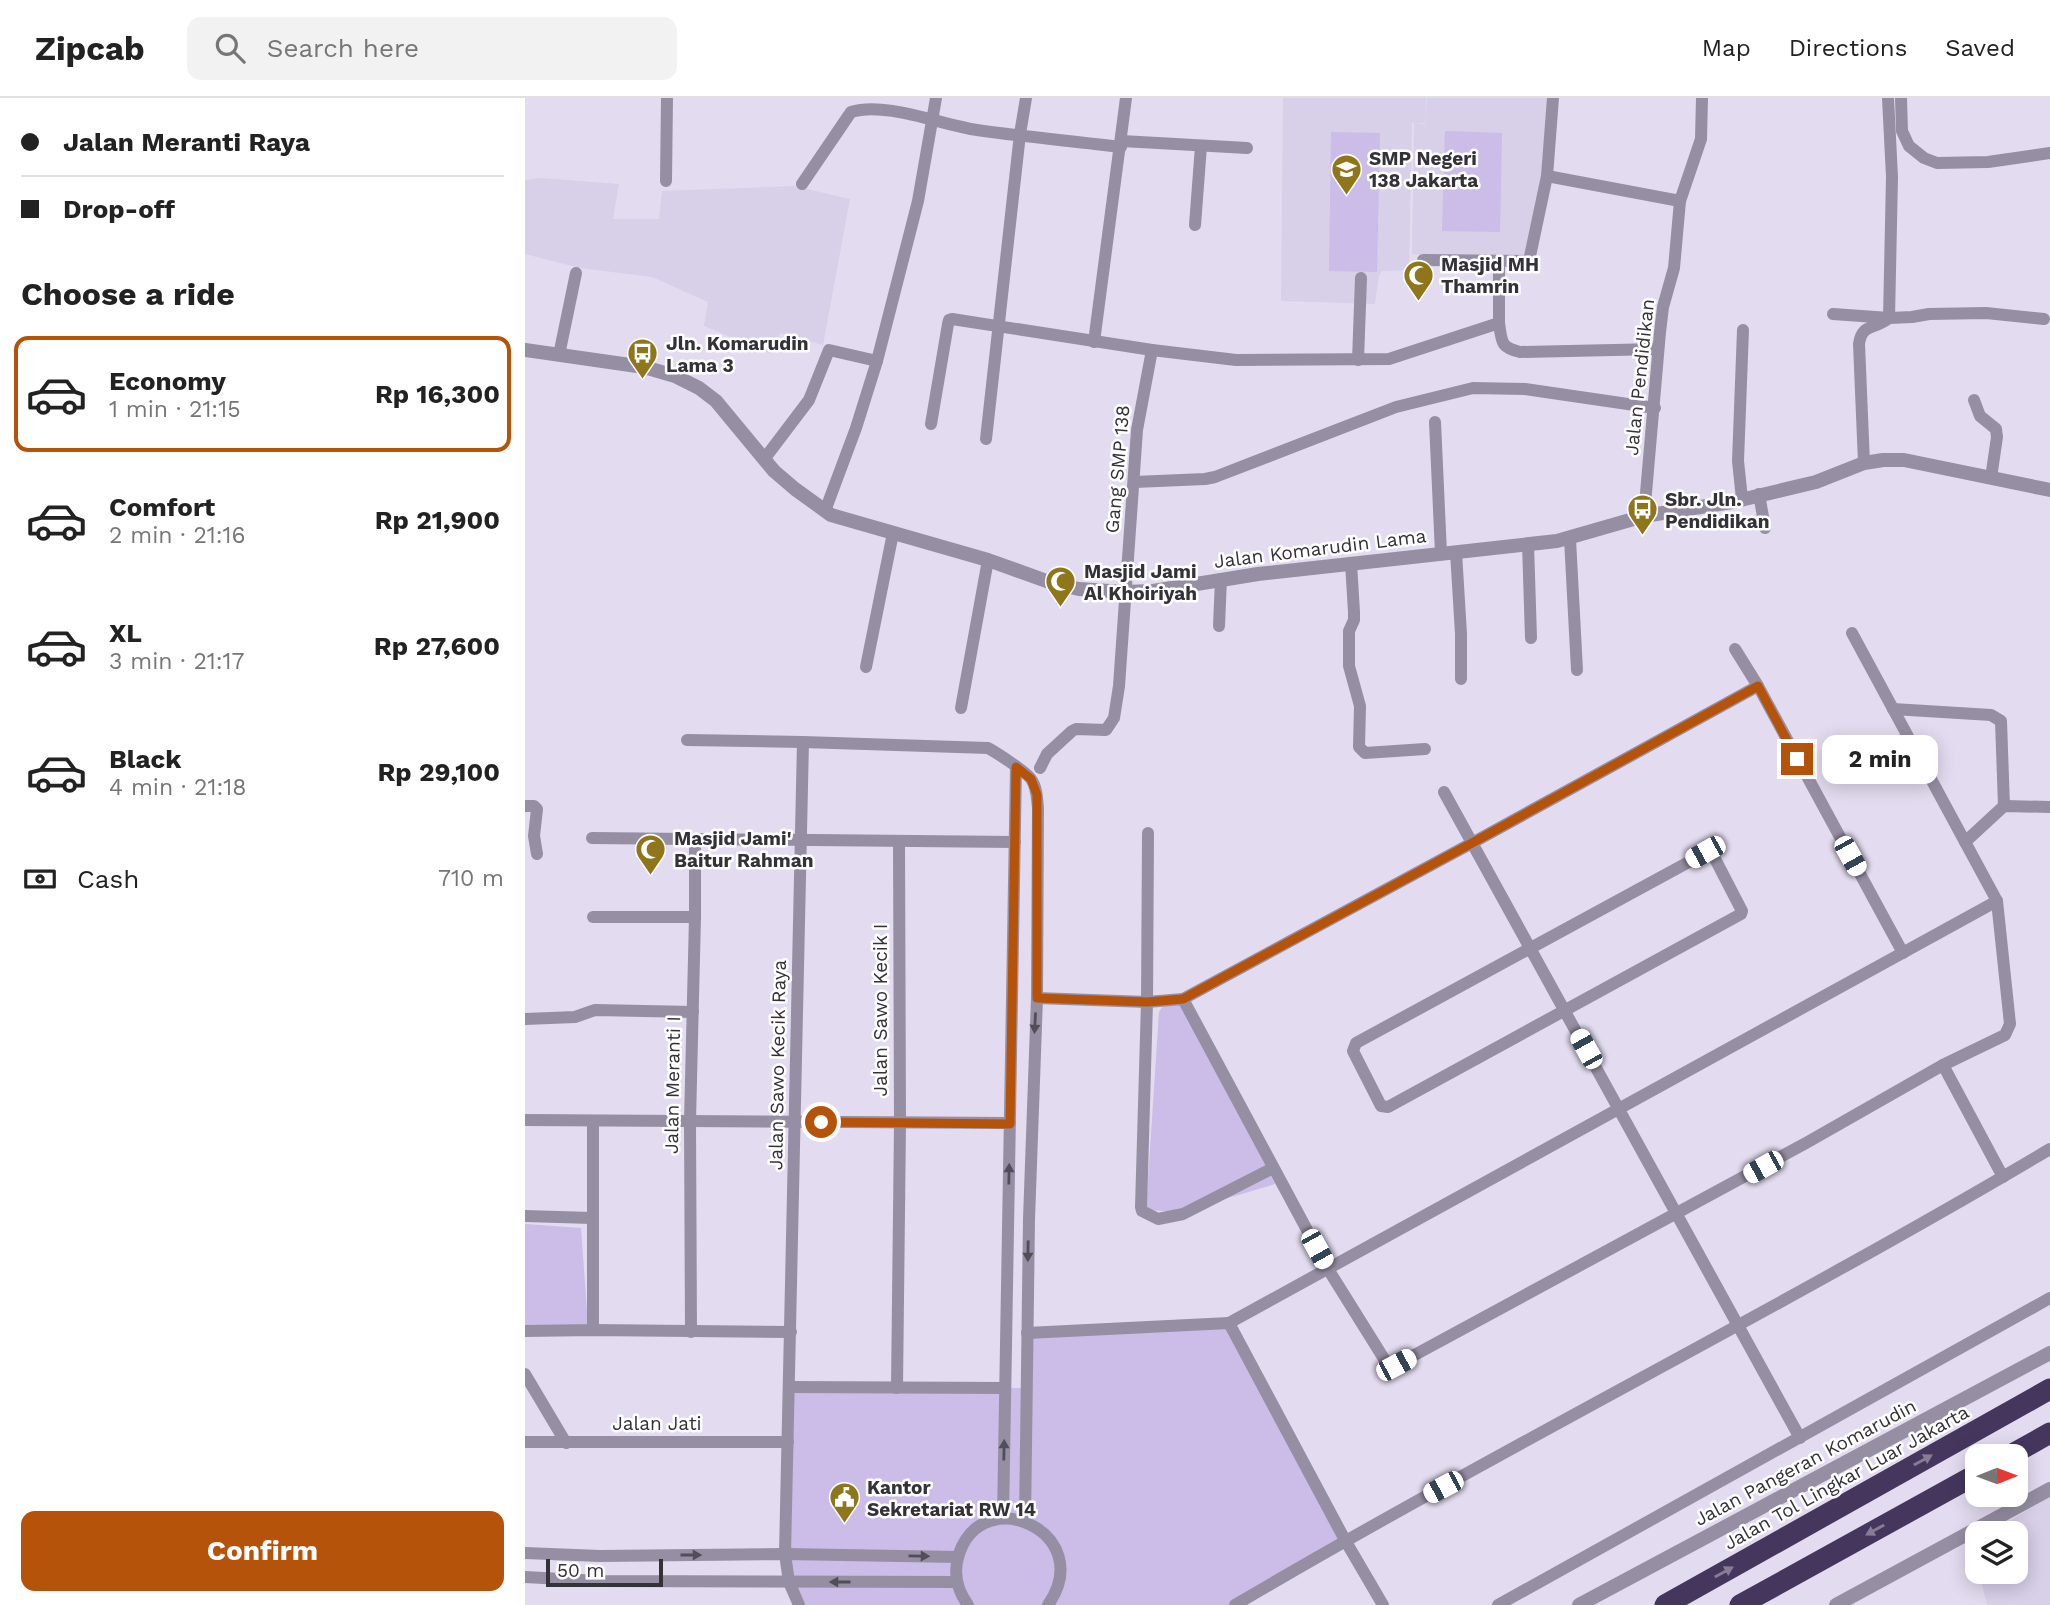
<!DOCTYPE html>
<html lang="en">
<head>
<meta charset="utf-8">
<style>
	:root { --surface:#fff; --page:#f2f2f2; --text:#222; --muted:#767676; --line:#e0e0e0; --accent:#b45309 }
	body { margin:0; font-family:"Work Sans",sans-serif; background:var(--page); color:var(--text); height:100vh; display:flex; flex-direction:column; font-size:26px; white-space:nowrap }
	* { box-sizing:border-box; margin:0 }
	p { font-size:23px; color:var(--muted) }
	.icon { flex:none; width:38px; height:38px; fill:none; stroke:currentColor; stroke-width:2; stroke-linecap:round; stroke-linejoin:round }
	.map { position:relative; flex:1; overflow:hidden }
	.drawer { display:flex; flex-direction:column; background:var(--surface); width:525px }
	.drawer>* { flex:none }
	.guide { display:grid; align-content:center; height:154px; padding:0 21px; background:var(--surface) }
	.needle { width:46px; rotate:89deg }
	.tools { position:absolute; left:1440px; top:1346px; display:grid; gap:14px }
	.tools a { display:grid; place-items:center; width:63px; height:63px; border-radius:14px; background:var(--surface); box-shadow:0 4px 18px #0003; font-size:35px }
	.scale { position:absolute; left:21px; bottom:18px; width:117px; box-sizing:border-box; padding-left:7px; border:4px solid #343239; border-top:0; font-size:19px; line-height:24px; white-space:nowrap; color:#343239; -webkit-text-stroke:5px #fff; paint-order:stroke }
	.end { position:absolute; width:32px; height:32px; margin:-16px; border:9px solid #b45309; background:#fff; box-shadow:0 0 0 4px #fff }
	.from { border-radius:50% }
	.bubble { position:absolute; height:49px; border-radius:14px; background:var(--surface); box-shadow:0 4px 18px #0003; font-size:23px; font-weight:700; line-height:49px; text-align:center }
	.car { position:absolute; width:21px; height:42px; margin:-21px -10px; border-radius:9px; box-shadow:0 0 5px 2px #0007; background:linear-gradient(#fff 24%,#345 0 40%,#fff 0 76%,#345 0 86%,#fff 0) }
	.guide b { display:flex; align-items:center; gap:24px; height:66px; font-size:26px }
	.guide b+b { border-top:2px solid var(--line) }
	.guide i { width:18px; height:18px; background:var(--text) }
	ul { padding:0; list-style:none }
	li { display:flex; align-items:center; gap:21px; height:116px; margin:0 14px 10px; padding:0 7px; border:4px solid transparent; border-radius:14px }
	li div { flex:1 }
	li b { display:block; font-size:26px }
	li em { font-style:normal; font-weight:700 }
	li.on { border-color:var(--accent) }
	li>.icon { width:63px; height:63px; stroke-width:1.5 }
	h2 { padding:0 21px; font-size:32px; line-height:84px }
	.pay { display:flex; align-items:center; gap:18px; height:77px; padding:0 21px; font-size:26px }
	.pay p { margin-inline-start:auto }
	.action { display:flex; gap:14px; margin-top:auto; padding:14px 21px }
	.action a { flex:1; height:80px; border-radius:14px; background:var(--accent); color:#fff; font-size:28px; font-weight:700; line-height:80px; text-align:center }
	header { display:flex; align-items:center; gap:42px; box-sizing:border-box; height:98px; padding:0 35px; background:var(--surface); border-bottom:2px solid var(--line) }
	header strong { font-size:33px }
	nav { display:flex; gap:38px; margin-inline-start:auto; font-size:24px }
	.search { width:490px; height:63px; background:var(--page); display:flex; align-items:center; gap:18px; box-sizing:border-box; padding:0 24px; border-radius:14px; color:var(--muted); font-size:26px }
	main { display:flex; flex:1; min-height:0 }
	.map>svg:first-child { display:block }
</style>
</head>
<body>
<header>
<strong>Zipcab</strong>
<div class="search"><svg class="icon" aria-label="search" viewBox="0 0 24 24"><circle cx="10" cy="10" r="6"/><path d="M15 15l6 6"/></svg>Search here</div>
<nav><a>Map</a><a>Directions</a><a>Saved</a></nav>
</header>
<main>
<section class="drawer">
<div class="guide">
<b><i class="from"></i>Jalan Meranti Raya</b>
<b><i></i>Drop-off</b>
</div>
<h2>Choose a ride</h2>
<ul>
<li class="on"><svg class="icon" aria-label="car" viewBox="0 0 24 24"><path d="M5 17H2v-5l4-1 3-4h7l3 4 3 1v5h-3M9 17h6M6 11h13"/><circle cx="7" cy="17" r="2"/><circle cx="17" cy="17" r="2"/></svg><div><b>Economy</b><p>1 min · 21:15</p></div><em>Rp 16,300</em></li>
<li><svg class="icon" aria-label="car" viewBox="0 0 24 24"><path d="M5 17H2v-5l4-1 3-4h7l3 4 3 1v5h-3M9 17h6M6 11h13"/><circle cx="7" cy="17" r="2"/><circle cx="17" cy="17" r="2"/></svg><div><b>Comfort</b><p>2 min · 21:16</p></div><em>Rp 21,900</em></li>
<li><svg class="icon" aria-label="car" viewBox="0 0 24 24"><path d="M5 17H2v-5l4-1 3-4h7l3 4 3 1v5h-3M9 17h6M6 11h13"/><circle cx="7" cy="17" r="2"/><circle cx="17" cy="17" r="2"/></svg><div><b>XL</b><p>3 min · 21:17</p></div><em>Rp 27,600</em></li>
<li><svg class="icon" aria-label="car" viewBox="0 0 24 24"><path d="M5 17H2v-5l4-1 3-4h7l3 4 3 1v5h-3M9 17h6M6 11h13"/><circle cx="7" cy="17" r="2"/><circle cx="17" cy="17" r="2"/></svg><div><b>Black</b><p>4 min · 21:18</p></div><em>Rp 29,100</em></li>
</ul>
<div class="pay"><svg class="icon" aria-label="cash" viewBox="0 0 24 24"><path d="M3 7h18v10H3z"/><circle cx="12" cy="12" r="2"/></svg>Cash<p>710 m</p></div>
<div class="action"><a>Confirm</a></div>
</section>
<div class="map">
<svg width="1525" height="1507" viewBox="0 0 1525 1507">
	<rect width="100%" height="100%" fill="#e3dcf0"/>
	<g fill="#d8cfe8">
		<polygon points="758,0 901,0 900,25 889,25 900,26 902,0 1027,0 1004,160 968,162 887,156 889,25 887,25 884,172 857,173 854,178 850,206 756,203"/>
		<polygon points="16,80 94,86 88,121 134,121 137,93 269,88 325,101 298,247 255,235 247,256 179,228 183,204 127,179 55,170 0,156 0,82"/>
		<polygon points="1525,1398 1525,1507 1462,1507 1454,1474 1491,1474 1491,1435 1466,1435"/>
	</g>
	<g fill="#cbbce8">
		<polygon points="920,33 977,35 975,134 917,133"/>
		<polygon points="806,34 855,35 852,174 804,173"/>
		<polygon points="645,897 660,909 750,1086 656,1114 621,1112 634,914"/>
		<polygon points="0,1126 56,1130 63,1226 0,1231"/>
		<polygon points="704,1225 820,1442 710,1507 275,1507 264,1484 265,1289 501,1290 502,1235"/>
	</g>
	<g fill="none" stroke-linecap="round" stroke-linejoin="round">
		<g stroke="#968fa4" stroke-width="12">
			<polyline points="1376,0 1377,33 1384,48 1399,60 1412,65 1463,64 1525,55"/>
			<polyline points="597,43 722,50"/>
			<polyline points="1022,78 1155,103"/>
			<polyline points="141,83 142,0"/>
			<path d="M277 86 326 14C360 3 417 27 452 32 500 39 548 43 596 49"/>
			<polyline points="670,127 676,48"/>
			<polyline points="898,162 1004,163 1022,78 1028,0"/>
			<polyline points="974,164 974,225"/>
			<polyline points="1308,216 1364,220 1387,219 1404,216 1461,215 1519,221"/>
			<polyline points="569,244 601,0"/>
			<polyline points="34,257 51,175"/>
			<polyline points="833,262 836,180"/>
			<polyline points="1449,302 1455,318 1471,331 1472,339 1466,380"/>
			<polyline points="910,324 916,455"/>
			<path d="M406 326 423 226 424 222 427 221 627 252 711 262 864 261 974 225C977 244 975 249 995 254L1133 251"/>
			<polyline points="461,341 495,36 501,0"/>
			<polyline points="240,360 284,302 304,252 352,263"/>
			<path d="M1339 365 1334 246C1337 225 1349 232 1364 220L1367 79 1363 0"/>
			<polyline points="609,384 680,381 690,379 871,309 948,290 1000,291 1130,310"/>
			<polyline points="1234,396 1240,430"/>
			<polyline points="1217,401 1213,363 1218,232"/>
			<polyline points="300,413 331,330 352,263 393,103 411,0"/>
			<polyline points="1119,418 1135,234 1138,209 1149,170 1155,103 1176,41 1177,0"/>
			<polyline points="1045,441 1052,572"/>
			<polyline points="1003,446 1006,540"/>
			<polyline points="931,454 936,536 936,581"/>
			<polyline points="826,465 829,514 829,522 824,533 824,568 835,608 834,649 840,655 900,651"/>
			<polyline points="694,528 696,481"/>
			<polyline points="1210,551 1233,588"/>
			<polyline points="341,569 368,435"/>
			<polyline points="436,610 463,462"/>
			<polyline points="1368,611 1466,617 1476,623 1479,708"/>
			<path d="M162 642 278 644 463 650C472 655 500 673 506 681 512 689 512 701 513 710L512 900 504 1121 500 1423"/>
			<polyline points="515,670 522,656 547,633 551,631 581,632 589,620 594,588 612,332 627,252"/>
			<polyline points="919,694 1275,1340"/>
			<polyline points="0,708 9,708 12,711 9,738 12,756"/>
			<polyline points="623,735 622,904 616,1109 617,1113 633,1121 658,1116 748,1070"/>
			<polyline points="67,740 490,744"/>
			<polyline points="1440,744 1479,708 1525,709"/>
			<polygon points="1184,753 1187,755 1217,813 1216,816 863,1009 856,1008 828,953 831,945"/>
			<polyline points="68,819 170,819"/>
			<polyline points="512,900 622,904 658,901 803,1171 861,1264 871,1267 1281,1045 1418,967 1480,937 1485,926 1472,803"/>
			<polyline points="658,901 947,745 1233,588 1378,855"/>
			<polyline points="0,921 50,919 70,912 168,914"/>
			<polyline points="1418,967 1478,1079"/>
			<polyline points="0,1022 485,1025"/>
			<polyline points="68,1023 68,1232"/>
			<polyline points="0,1118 67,1120"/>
			<polyline points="704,1225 1472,803 1327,535"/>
			<polyline points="0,1233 68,1232 266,1234"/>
			<polyline points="166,1234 165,1023 170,819 170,741"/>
			<polyline points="502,1235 704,1225 820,1442 858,1507"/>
			<polyline points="0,1276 41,1345"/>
			<polyline points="265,1289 480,1290"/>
			<polyline points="372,1290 375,1025 374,744"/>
			<polyline points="0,1344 263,1344"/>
			<polyline points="478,1420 491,669"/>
			<polyline points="0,1455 75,1458 260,1456 433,1459"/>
			<polyline points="0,1479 74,1483 432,1484"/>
			<polyline points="274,1507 264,1484 260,1456 278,644"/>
			<path d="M443 1507C432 1492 428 1474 434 1456 458 1383 573 1435 523 1507"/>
			<path d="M710 1507C978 1349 1257 1210 1525 1051"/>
			<polyline points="973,1507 1525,1200"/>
		</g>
		<g stroke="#968fa4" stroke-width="14">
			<polyline points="0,252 119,269 150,278 174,290 191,303 249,373 270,391 306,417 463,462 527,485 554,491 600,494 628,493 733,476 1032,443 1119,418 1207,404 1291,384 1339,365 1358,362 1379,362 1525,392"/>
			<polyline points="1054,1507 1525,1255"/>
			<polyline points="1311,1507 1525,1391"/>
		</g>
		<g stroke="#45365e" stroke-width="21">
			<polyline points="1484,1358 1525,1335"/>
			<polyline points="1140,1507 1525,1291"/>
			<polyline points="1215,1507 1452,1376"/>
		</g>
	</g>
	<defs><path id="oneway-solid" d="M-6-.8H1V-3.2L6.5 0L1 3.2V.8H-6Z" transform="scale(1.75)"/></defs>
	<g fill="#514e59">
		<use href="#oneway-solid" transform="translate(510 925) rotate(93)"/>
		<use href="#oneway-solid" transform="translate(484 1076) rotate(-89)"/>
		<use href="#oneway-solid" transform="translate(503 1153) rotate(91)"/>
		<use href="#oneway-solid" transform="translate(479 1352) rotate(-89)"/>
		<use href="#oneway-solid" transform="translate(166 1457)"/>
		<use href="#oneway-solid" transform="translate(394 1458) rotate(1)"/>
		<use href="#oneway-solid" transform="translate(315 1484) rotate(-180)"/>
	</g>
	<g fill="#867c96">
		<use href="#oneway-solid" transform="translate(1398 1362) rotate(-29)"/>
		<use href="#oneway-solid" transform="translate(1350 1432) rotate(151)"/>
		<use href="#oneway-solid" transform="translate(1199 1474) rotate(-29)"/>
	</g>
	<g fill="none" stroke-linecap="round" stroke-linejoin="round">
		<polyline stroke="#b45309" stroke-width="9" points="296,1024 485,1026 491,669 506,681 512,697 512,900 622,904 658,901 947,745 1233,588 1272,661"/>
	</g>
	<defs>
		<symbol id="school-pin" viewBox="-11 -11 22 30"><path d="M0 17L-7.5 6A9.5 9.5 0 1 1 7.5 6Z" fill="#8f761b" stroke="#fff"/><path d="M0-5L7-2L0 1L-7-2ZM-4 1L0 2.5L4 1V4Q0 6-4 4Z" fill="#fff"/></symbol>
		<symbol id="mosque-pin" viewBox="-11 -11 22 30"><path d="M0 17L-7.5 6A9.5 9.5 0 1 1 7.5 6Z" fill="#8f761b" stroke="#fff"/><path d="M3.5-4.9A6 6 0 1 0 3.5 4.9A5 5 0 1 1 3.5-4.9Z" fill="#fff"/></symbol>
		<symbol id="bus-pin" viewBox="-11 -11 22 30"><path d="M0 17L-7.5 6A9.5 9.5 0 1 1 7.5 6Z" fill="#8f761b" stroke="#fff"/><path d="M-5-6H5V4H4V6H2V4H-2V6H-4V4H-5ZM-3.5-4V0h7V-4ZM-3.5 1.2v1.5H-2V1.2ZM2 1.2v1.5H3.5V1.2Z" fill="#fff"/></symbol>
		<symbol id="civic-pin" viewBox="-11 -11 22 30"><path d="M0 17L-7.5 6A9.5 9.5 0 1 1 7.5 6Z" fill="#8f761b" stroke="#fff"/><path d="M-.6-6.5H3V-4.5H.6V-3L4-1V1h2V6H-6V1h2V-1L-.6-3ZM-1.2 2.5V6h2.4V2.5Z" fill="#fff"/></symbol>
	</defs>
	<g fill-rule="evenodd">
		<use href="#school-pin" x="804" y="54" width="35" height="47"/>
		<use href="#mosque-pin" x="876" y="160" width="35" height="47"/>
		<use href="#bus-pin" x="100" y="238" width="35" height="47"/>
		<use href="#bus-pin" x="1100" y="394" width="35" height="47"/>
		<use href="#mosque-pin" x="518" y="466" width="35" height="47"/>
		<use href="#mosque-pin" x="108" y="734" width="35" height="47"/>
		<use href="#civic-pin" x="302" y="1382" width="35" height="47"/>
	</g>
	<g text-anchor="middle" stroke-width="5" stroke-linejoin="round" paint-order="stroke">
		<g font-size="19" font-weight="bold" fill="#343239" stroke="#fff" text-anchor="start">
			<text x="844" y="67">SMP Negeri<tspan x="844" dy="22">138 Jakarta</tspan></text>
			<text x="916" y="173">Masjid MH<tspan x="916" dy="22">Thamrin</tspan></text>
			<text x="141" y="252">Jln. Komarudin<tspan x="141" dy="22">Lama 3</tspan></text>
			<text x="1140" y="408">Sbr. Jln.<tspan x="1140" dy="22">Pendidikan</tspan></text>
			<text x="559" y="480">Masjid Jami<tspan x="559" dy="22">Al Khoiriyah</tspan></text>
			<text x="149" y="747">Masjid Jami'<tspan x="149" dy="22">Baitur Rahman</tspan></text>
			<text x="342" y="1396">Kantor<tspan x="342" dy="22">Sekretariat RW 14</tspan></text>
		</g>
		<g font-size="19" fill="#343239" stroke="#fff">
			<text transform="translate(1114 279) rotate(-84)" y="7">Jalan Pendidikan</text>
			<text transform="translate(592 371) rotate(-85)" y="7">Gang SMP 138</text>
			<text transform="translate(795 450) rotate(-7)" y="7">Jalan Komarudin Lama</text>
			<text transform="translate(355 912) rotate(-90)" y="7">Jalan Sawo Kecik I</text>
			<text transform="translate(252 967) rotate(-89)" y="7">Jalan Sawo Kecik Raya</text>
			<text transform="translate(147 987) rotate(-89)" y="7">Jalan Meranti I</text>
			<text x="132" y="1332">Jalan Jati</text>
			<text transform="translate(1280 1364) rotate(-28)" y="7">Jalan Pangeran Komarudin</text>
			<text transform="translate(1321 1379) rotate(-29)" y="7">Jalan Tol Lingkar Luar Jakarta</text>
		</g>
	</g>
</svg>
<div class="tools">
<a><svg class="needle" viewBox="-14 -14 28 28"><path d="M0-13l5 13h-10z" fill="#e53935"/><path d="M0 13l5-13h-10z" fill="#767676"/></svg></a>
<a><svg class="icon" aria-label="layers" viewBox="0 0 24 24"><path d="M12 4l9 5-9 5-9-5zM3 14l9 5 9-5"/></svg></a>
</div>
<div class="scale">50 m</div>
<i class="end from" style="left:296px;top:1024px"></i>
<i class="end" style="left:1272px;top:661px"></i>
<div class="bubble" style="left:1297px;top:637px;width:116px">2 min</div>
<i class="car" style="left:1180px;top:754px;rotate:241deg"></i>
<i class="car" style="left:1325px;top:758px;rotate:151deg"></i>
<i class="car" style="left:1061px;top:951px;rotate:331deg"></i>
<i class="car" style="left:1238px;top:1069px;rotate:241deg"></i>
<i class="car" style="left:792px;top:1151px;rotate:151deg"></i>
<i class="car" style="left:871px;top:1267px;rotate:62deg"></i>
<i class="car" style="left:918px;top:1389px;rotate:242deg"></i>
</div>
</main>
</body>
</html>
